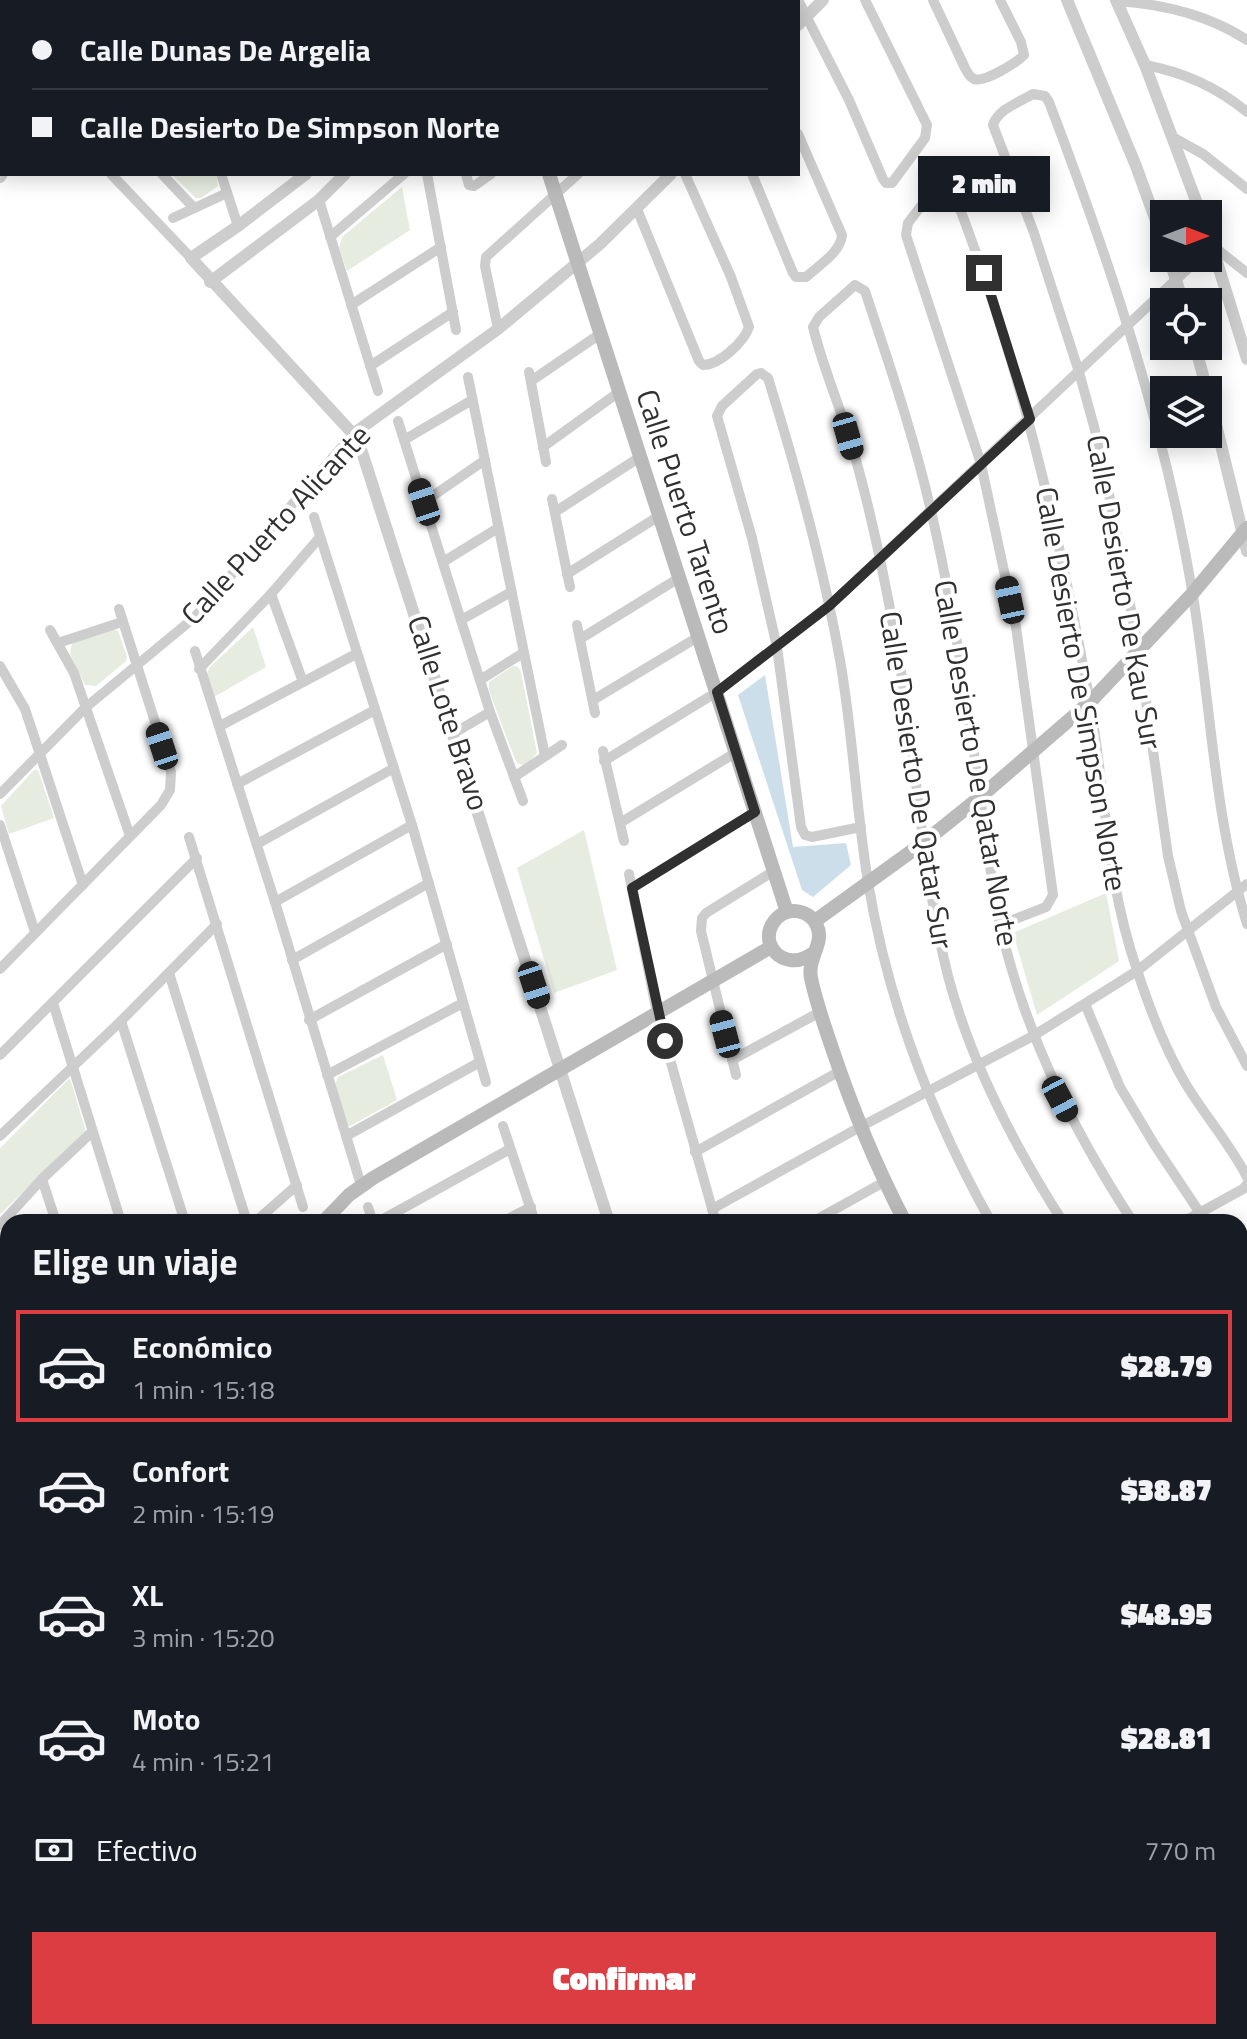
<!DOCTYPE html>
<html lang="es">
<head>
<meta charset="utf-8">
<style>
	:root { --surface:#171b24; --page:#242831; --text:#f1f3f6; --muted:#9ea1a6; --line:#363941; --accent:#dc3d43 }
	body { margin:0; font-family:"Titillium Web",sans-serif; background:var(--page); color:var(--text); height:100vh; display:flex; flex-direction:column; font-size:30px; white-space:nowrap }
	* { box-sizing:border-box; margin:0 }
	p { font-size:26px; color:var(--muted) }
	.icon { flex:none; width:44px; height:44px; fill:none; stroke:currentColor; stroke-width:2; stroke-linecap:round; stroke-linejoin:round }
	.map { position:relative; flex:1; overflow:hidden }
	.panel { position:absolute; left:0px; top:1214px; width:1248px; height:826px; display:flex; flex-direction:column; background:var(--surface); border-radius:24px 24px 0 0; box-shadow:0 4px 20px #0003 }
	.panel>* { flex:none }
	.hud { position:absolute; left:0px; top:0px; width:800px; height:176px; box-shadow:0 4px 20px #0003; display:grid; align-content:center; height:176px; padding:0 32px; background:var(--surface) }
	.needle { width:52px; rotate:90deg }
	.buttons { position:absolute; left:1150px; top:200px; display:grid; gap:16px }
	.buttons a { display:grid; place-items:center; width:72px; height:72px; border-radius:0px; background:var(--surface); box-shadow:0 4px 20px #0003; font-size:40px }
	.end { position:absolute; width:36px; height:36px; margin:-18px; border:10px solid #303030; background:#fff; box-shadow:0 0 0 4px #fff }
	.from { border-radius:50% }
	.bubble { position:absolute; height:56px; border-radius:0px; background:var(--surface); box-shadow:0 4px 20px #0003; font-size:26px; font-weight:800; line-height:56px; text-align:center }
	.car { position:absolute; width:24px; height:48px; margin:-24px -12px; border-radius:10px; box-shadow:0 0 6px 2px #0007; background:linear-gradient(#222 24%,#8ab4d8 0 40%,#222 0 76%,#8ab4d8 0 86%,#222 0) }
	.hud b { display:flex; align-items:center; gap:28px; height:76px; font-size:30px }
	.hud b+b { border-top:2px solid var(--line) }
	.hud i { width:20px; height:20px; background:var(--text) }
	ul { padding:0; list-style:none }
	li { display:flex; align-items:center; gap:24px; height:112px; margin:0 16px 12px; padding:0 16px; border:4px solid transparent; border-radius:0px }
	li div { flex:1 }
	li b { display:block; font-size:30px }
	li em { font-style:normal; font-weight:800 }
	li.active { border-color:var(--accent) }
	li>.icon { width:72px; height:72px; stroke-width:1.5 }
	h2 { padding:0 32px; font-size:36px; line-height:96px }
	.pay { display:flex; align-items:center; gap:20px; height:88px; padding:0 32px; font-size:30px }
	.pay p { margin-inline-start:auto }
	.cta { display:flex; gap:16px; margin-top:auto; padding:16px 32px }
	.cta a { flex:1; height:92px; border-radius:0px; background:var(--accent); color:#fff; font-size:32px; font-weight:800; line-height:92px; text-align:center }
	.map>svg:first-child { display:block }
</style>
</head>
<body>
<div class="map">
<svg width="1247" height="2039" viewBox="0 0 1247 2039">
	<rect width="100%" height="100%" fill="#fff"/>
	<g fill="#e6ecdf">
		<polygon points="171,174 216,174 218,186 201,198 196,198"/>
		<polygon points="402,187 410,230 347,271 339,248 342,237"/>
		<polygon points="253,627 266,667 214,697 207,676 209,668"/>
		<polygon points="114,629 118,631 127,657 126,661 96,686 85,685 70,654 72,643"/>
		<polygon points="513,666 518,667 521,672 537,753 526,765 518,764 515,759 489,691 489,682"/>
		<polygon points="34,770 38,770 54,818 9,834 1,806"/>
		<polygon points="584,830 617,970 554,993 517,868"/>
		<polygon points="1106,893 1119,961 1037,1015 1013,933"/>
		<polygon points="383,1055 397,1100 350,1126 346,1124 334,1087 338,1077"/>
		<polygon points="70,1078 86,1132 0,1214 0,1148"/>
		<polygon points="756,2032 801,2032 807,2039 748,2039"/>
	</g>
	<polygon fill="#cddeeb" points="765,675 793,847 846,843 851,865 813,897 802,890 738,695"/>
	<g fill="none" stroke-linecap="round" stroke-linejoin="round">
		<g stroke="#cdcdcd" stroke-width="10">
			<polyline points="254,0 255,2"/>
			<polyline points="318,0 318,2"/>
			<polyline points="394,0 394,2"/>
			<polyline points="591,0 592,2"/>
			<polyline points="660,0 661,2"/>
			<polyline points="729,0 730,2"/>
			<polyline points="798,0 849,100 883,179 886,183 892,183 925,138 927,125 865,0"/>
			<path d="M933 0 965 68C968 73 969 77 974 79 984 83 1016 63 1024 55L1021 42 1000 0"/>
			<path d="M1117 1C1163 4 1207 14 1247 40"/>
			<polyline points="300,2 302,0"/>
			<polyline points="0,43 2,46"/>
			<path d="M1145 65C1183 72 1217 87 1247 112"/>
			<polyline points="1174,138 1203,154 1247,189"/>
			<polyline points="111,174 191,258"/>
			<polyline points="162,174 194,208"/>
			<polyline points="221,174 238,226"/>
			<polyline points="427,174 456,330"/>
			<polyline points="466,174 469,185 474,186 491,174"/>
			<path d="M752 174 793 273 796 277H806C818 266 841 252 842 235L798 134"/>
			<polyline points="319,200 378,391"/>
			<path d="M637 209 699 361 703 365C719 365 744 342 749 327L731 277 685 174"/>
			<polyline points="173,218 227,193"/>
			<polyline points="330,237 404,174"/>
			<polyline points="1209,249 1213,246 1247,273"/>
			<polyline points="351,305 441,247"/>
			<polyline points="498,329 485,266 486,257 578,174"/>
			<polyline points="370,366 453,312"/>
			<polyline points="529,372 546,462"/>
			<polyline points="468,377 545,756"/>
			<polyline points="531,381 600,334"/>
			<polyline points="398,421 490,712 523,801"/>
			<polyline points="404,440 472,400"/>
			<polyline points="543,447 619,392"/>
			<polyline points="552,499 570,587"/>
			<polyline points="424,502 485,460"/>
			<polyline points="555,512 640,457"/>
			<polyline points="314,517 412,825 486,1082"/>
			<polyline points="443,562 498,528"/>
			<polyline points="567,574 659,516"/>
			<polyline points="271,594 303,682"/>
			<polyline points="461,620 511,592"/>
			<polyline points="577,625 595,713"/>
			<polyline points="50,630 74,673 130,836"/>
			<polyline points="580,639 679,578"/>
			<polyline points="58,643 122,622"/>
			<polyline points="195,651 275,902 361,1185"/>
			<polyline points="0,666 25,709 83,885"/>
			<polyline points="199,669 271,594 320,537"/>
			<polyline points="480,680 523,653"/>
			<polyline points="593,700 698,637"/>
			<polyline points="220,726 356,654"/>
			<polyline points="454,733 490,712"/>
			<polyline points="603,751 624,841"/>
			<polyline points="604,761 717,692 829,606 1199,258"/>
			<polyline points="514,777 562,745"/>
			<polyline points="237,784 375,710"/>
			<polyline points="0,794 85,708 195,617 353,434"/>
			<polyline points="620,823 735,753"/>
			<polyline points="0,825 35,932"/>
			<path d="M861 827 812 837 805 835 801 827 777 647 752 538 717 416 722 406 757 374 761 373 768 378C797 471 823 565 840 660 853 734 856 809 868 882 888 1004 931 1115 991 1222"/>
			<polyline points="189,837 303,1207"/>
			<polyline points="257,844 394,768"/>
			<polyline points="629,874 657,1013 715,1219"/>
			<polyline points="632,888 755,812"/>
			<polyline points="275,902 412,825"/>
			<path d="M1247 924C1214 818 1211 705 1193 596 1165 426 1110 262 1049 102L1045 96 1033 94C1020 102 998 109 993 125L1034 233 1079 372 1101 452 1139 652 1168 856 1181 911 1216 1007 1247 1066"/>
			<path d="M1000 925 1046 907 1053 895 1016 627 981 464 906 235 908 223 937 185H949L953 191C1018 356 1057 523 1089 697 1106 791 1105 877 1137 970 1149 1007 1167 1053 1187 1086 1206 1117 1230 1144 1247 1177"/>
			<polyline points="292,960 429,883"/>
			<polyline points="0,969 161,805 170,790 171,772 119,609"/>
			<polyline points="169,973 247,1222"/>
			<polyline points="53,1003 121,1222"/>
			<polyline points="1085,1004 1120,1087 1154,1144 1200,1213"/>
			<polyline points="309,1020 447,944"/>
			<polyline points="121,1021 185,1222"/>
			<polyline points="0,1055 197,858"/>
			<polyline points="732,1060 820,1012"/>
			<polyline points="327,1075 463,1003"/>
			<polyline points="736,1075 701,931 702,918 706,913 774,871"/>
			<polyline points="503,1126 535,1222"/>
			<polyline points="0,1136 121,1021 217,924"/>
			<polyline points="346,1136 480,1062"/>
			<polyline points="695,1152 840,1071"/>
			<polyline points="42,1179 56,1222"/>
			<polyline points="368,1207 373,1222"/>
			<polyline points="712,1209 860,1127 1033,1036 1137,971 1247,884"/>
			<polyline points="255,1222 297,1185"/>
			<polyline points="378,1222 510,1149"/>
			<polyline points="502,1222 531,1207"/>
			<polyline points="812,1222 884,1182"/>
			<path d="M1063 1222C1015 1147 971 1063 948 976 920 865 916 749 895 636 883 569 869 502 849 436 837 400 822 364 813 327L819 317 855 285 865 291C889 364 914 436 931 511 962 643 976 778 997 912 1022 1027 1069 1124 1133 1222"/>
			<polyline points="1183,1222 1243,1189 1247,1184"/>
			<polyline points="0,1225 42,1179 92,1132"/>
			<polyline points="0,1240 8,1265"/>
			<polyline points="1240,1303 1247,1312"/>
			<polyline points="1240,1401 1247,1410"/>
			<polyline points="1240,1456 1247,1450"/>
			<polyline points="1240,1496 1247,1504"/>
			<polyline points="0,1549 8,1541"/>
			<polyline points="1240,1590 1247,1599"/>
			<polyline points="1240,1720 1247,1714"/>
			<polyline points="1240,1798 1247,1792"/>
			<polyline points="0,1841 8,1861"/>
			<polyline points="0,1874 8,1867"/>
			<polyline points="1240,2017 1247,2025"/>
			<polyline points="151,2032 154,2039"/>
			<polyline points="166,2032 169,2039"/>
			<polyline points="438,2032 440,2039"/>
			<polyline points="500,2032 503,2039"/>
			<polyline points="563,2032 565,2039"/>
			<polyline points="681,2032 683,2039"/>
			<polyline points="719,2032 724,2039"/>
			<polyline points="811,2032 816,2039"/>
			<polyline points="904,2032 910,2039"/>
			<polyline points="998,2032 1003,2039"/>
			<polyline points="1064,2032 1069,2039"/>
			<polyline points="1139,2032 1141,2039"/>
			<polyline points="1171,2032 1177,2039"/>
			<polyline points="201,2039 217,2032"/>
			<polyline points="736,2039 744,2032"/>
		</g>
		<g stroke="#cdcdcd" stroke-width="12">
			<polyline points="1067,0 1136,166 1164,243"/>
			<polyline points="1116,0 1145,65 1201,214"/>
			<polyline points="157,2 159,0"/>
			<polyline points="798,25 823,0"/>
			<polyline points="306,174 238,226 191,258 353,434 362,452 609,1222"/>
			<polyline points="0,177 2,174"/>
			<polyline points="1208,233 1247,359"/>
			<polyline points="1169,258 1183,302"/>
			<polyline points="210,282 319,200 345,174"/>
			<polyline points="1195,346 1207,390"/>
			<polyline points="1208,392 1247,551"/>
			<polyline points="353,434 498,329 600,244 671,174"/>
			<polyline points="1240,1273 1247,1269"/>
			<polyline points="0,1933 8,1926"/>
			<polyline points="0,1970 8,1962"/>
		</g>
		<g stroke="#bababa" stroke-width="14">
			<polyline points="465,2 465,0"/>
			<polyline points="525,2 526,0"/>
			<polyline points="549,174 787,912"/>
			<polyline points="815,921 923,843 979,798 1090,702 1192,594 1247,528"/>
			<path d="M812 954C784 974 754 942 777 918 789 906 810 910 817 926 825 943 807 958 811 978 816 1002 824 1025 832 1048 852 1108 876 1166 905 1222"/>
			<polyline points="323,1222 349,1195 373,1178 771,947"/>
			<polyline points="0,1370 8,1395"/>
			<polyline points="0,1416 8,1442"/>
			<polyline points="1240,1657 1247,1666"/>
		</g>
	</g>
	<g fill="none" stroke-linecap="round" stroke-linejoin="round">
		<polyline stroke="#303030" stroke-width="10" points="665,1041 632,888 755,812 717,692 829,606 1030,419 984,273"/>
	</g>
	<g text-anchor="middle" stroke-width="8" stroke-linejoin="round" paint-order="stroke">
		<g font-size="30" fill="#303030" stroke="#fff">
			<text transform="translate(685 512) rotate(72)" y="10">Calle Puerto Tarento</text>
			<text transform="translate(276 525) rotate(-47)" y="10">Calle Puerto Alicante</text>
			<text transform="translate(1124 592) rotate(80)" y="10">Calle Desierto De Kau Sur</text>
			<text transform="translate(1081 689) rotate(80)" y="10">Calle Desierto De Simpson Norte</text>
			<text transform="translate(448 713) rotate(72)" y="10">Calle Lote Bravo</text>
			<text transform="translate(976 763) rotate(80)" y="10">Calle Desierto De Qatar Norte</text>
			<text transform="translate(916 780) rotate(81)" y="10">Calle Desierto De Qatar Sur</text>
		</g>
	</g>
</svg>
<div class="buttons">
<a><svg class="needle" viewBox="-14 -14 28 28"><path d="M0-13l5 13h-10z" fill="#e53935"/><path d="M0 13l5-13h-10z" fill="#9ea1a6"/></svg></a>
<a><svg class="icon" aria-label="locate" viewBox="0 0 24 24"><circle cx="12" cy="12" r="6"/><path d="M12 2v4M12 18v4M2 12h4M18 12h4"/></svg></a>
<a><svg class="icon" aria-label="layers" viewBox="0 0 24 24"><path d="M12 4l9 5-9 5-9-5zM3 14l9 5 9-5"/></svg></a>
</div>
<i class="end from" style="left:665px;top:1041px"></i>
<i class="end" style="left:984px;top:273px"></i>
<div class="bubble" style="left:918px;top:156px;width:132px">2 min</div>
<i class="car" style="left:848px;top:436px;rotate:164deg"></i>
<i class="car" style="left:424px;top:502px;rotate:342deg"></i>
<i class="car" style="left:1010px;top:600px;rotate:348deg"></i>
<i class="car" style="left:162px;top:746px;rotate:342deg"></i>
<i class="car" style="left:534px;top:985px;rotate:162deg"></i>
<i class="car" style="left:725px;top:1034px;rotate:345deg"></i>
<i class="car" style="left:1060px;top:1099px;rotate:152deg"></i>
<div class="hud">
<b><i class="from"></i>Calle Dunas De Argelia</b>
<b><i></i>Calle Desierto De Simpson Norte</b>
</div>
<section class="panel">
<h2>Elige un viaje</h2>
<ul>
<li class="active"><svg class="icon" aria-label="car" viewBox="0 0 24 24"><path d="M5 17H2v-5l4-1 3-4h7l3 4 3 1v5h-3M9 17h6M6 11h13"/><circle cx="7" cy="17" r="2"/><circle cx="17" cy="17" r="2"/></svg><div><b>Económico</b><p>1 min · 15:18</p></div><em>$28.79</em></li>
<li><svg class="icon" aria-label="car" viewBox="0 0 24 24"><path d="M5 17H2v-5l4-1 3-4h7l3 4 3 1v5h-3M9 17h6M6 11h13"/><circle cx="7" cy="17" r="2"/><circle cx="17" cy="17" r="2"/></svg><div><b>Confort</b><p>2 min · 15:19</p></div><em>$38.87</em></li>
<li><svg class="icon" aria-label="car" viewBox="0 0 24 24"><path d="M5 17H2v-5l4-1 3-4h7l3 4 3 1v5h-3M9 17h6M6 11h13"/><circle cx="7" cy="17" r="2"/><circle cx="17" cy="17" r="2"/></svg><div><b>XL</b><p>3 min · 15:20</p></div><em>$48.95</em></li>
<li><svg class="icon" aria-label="car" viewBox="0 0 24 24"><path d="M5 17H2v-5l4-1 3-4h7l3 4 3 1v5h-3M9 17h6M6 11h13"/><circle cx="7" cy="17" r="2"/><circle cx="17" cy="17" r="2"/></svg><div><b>Moto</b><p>4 min · 15:21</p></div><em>$28.81</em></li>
</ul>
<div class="pay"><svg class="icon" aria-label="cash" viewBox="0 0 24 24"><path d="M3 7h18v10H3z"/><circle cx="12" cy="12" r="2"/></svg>Efectivo<p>770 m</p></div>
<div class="cta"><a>Confirmar</a></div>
</section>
</div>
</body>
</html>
